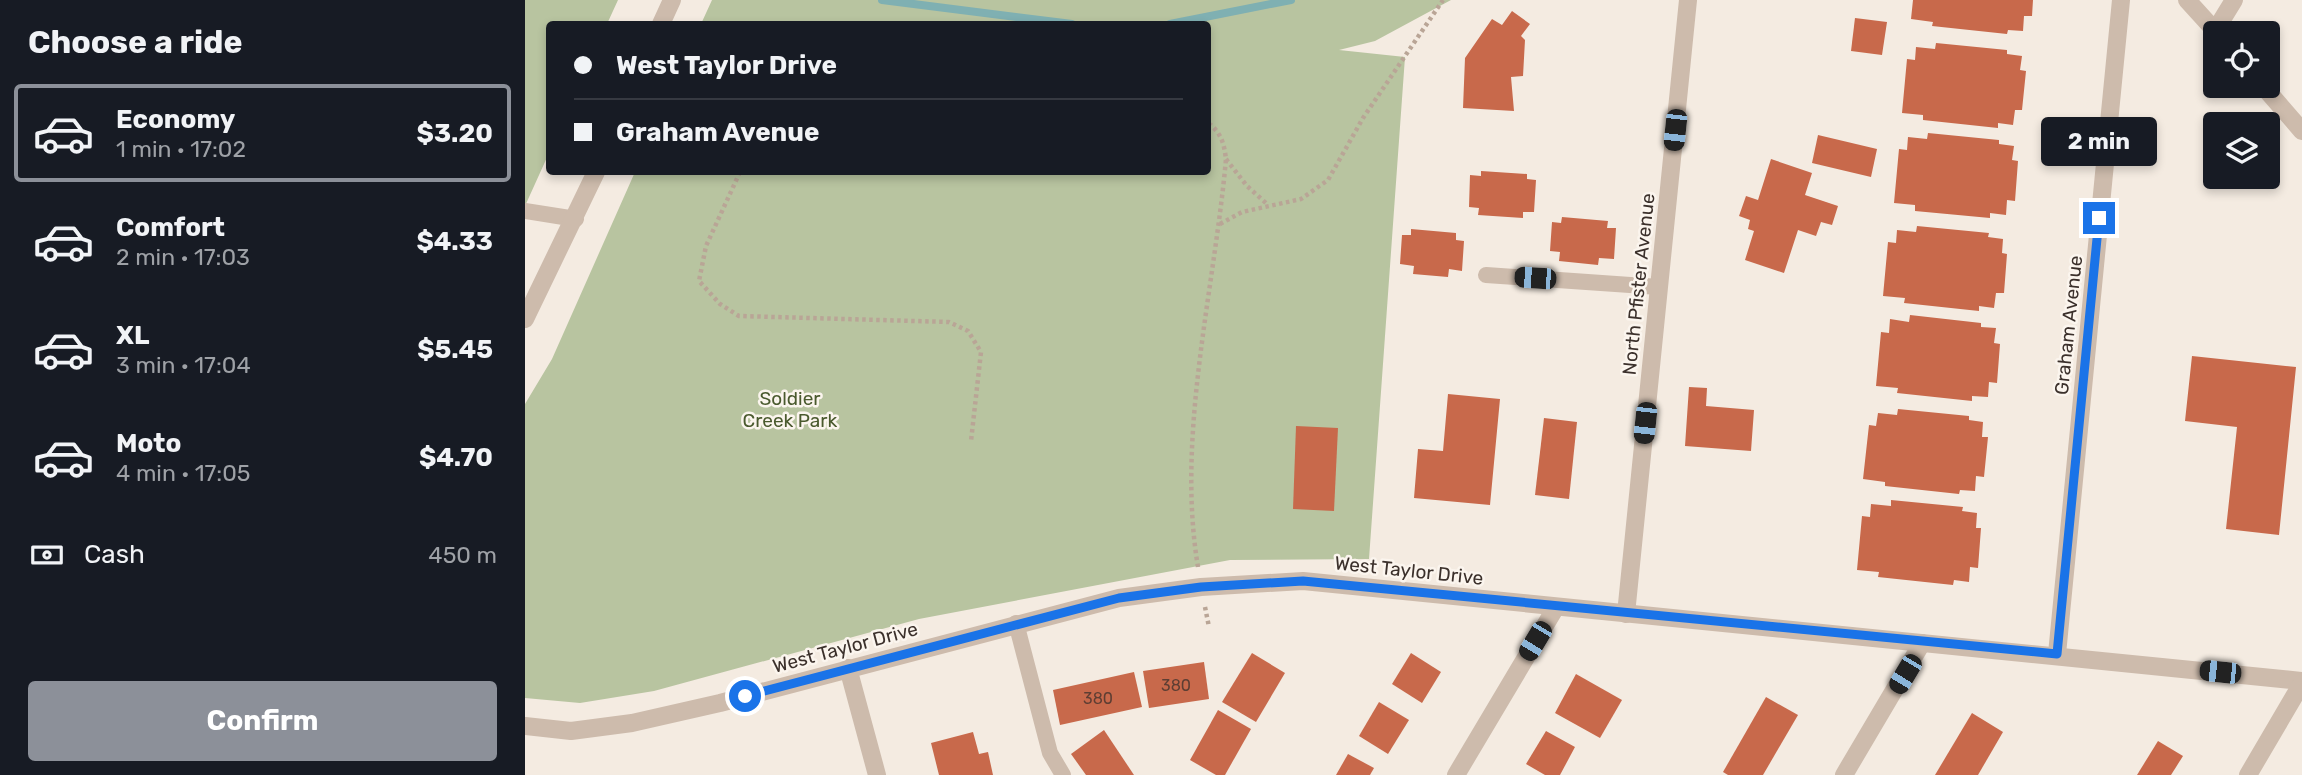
<!DOCTYPE html>
<html lang="en">
<head>
<meta charset="utf-8">
<style>
	:root { --surface:#171b24; --page:#242831; --text:#f1f3f6; --muted:#9ea1a6; --line:#363941; --accent:#8c9099 }
	body { margin:0; font-family:Rubik,sans-serif; background:var(--page); color:var(--text); height:100vh; display:flex; flex-direction:column; font-size:26px; white-space:nowrap }
	* { box-sizing:border-box; margin:0 }
	p { font-size:23px; color:var(--muted) }
	.icon { flex:none; width:38px; height:38px; fill:none; stroke:currentColor; stroke-width:2; stroke-linecap:round; stroke-linejoin:round }
	.map { position:relative; flex:1; overflow:hidden }
	.side { display:flex; flex-direction:column; background:var(--surface); width:525px }
	.side>* { flex:none }
	.banner { position:absolute; left:21px; top:21px; width:665px; height:154px; border-radius:7px; box-shadow:0 4px 10px #0003; display:grid; align-content:center; height:154px; padding:0 28px; background:var(--surface) }
	.controls { position:absolute; left:1678px; top:21px; display:grid; gap:14px }
	.controls a { display:grid; place-items:center; width:77px; height:77px; border-radius:7px; background:var(--surface); box-shadow:0 4px 10px #0003; font-size:35px }
	.end { position:absolute; width:32px; height:32px; margin:-16px; border:9px solid #1a73e8; background:#fff; box-shadow:0 0 0 4px #fff }
	.from { border-radius:50% }
	.bubble { position:absolute; height:49px; border-radius:7px; background:var(--surface); box-shadow:0 4px 10px #0003; font-size:23px; font-weight:700; line-height:49px; text-align:center }
	.car { position:absolute; width:21px; height:42px; margin:-21px -10px; border-radius:9px; box-shadow:0 0 5px 2px #0007; background:linear-gradient(#222 24%,#8ab4d8 0 40%,#222 0 76%,#8ab4d8 0 86%,#222 0) }
	.banner b { display:flex; align-items:center; gap:24px; height:66px; font-size:26px }
	.banner b+b { border-top:2px solid var(--line) }
	.banner i { width:18px; height:18px; background:var(--text) }
	ul { padding:0; list-style:none }
	li { display:flex; align-items:center; gap:21px; height:98px; margin:0 14px 10px; padding:0 14px; border:4px solid transparent; border-radius:7px }
	li div { flex:1 }
	li b { display:block; font-size:26px }
	li em { font-style:normal; font-weight:700 }
	li.current { border-color:var(--accent) }
	li>.icon { width:63px; height:63px; stroke-width:1.5 }
	h2 { padding:0 28px; font-size:32px; line-height:84px }
	.pay { display:flex; align-items:center; gap:18px; height:77px; padding:0 28px; font-size:26px }
	.pay p { margin-inline-start:auto }
	.action { display:flex; gap:14px; margin-top:auto; padding:14px 28px }
	.action a { flex:1; height:80px; border-radius:7px; background:var(--accent); color:#fff; font-size:28px; font-weight:700; line-height:80px; text-align:center }
	main { display:flex; flex:1; min-height:0 }
	.map>svg:first-child { display:block }
</style>
</head>
<body>
<main>
<section class="side">
<h2>Choose a ride</h2>
<ul>
<li class="current"><svg class="icon" aria-label="car" viewBox="0 0 24 24"><path d="M5 17H2v-5l4-1 3-4h7l3 4 3 1v5h-3M9 17h6M6 11h13"/><circle cx="7" cy="17" r="2"/><circle cx="17" cy="17" r="2"/></svg><div><b>Economy</b><p>1 min · 17:02</p></div><em>$3.20</em></li>
<li><svg class="icon" aria-label="car" viewBox="0 0 24 24"><path d="M5 17H2v-5l4-1 3-4h7l3 4 3 1v5h-3M9 17h6M6 11h13"/><circle cx="7" cy="17" r="2"/><circle cx="17" cy="17" r="2"/></svg><div><b>Comfort</b><p>2 min · 17:03</p></div><em>$4.33</em></li>
<li><svg class="icon" aria-label="car" viewBox="0 0 24 24"><path d="M5 17H2v-5l4-1 3-4h7l3 4 3 1v5h-3M9 17h6M6 11h13"/><circle cx="7" cy="17" r="2"/><circle cx="17" cy="17" r="2"/></svg><div><b>XL</b><p>3 min · 17:04</p></div><em>$5.45</em></li>
<li><svg class="icon" aria-label="car" viewBox="0 0 24 24"><path d="M5 17H2v-5l4-1 3-4h7l3 4 3 1v5h-3M9 17h6M6 11h13"/><circle cx="7" cy="17" r="2"/><circle cx="17" cy="17" r="2"/></svg><div><b>Moto</b><p>4 min · 17:05</p></div><em>$4.70</em></li>
</ul>
<div class="pay"><svg class="icon" aria-label="cash" viewBox="0 0 24 24"><path d="M3 7h18v10H3z"/><circle cx="12" cy="12" r="2"/></svg>Cash<p>450 m</p></div>
<div class="action"><a>Confirm</a></div>
</section>
<div class="map">
<svg width="1777" height="775" viewBox="0 0 1777 775">
	<rect width="100%" height="100%" fill="#f4ebe1"/>
	<g fill="#b8c4a0">
		<polygon points="0,0 93,0 82,24 24,24 24,153 0,206"/>
		<polygon points="187,0 926,0 850,41 814,50 880,57 844,559 705,560 394,619 129,691 55,703 0,698 0,404 27,359 110,172 682,172 682,24 176,24"/>
	</g>
	<g fill="none" stroke-linecap="round" stroke-linejoin="round">
		<g stroke="#7fb0b2" stroke-width="8">
			<polyline points="357,0 547,24"/>
			<polyline points="645,24 766,0"/>
		</g>
	</g>
	<g fill="#c8694b">
		<polygon points="1388,0 1508,0 1507,16 1499,16 1498,31 1483,30 1482,34 1407,26 1408,22 1386,19"/>
		<polygon points="987,11 1005,24 996,36 1000,40 998,76 986,77 989,111 938,108 940,58 967,19 977,25"/>
		<polygon points="1330,18 1362,22 1357,55 1326,51"/>
		<polygon points="1411,43 1482,50 1482,54 1497,56 1495,70 1501,71 1497,110 1490,110 1488,125 1473,123 1473,128 1398,120 1398,115 1377,113 1382,59 1390,60 1391,47 1410,49"/>
		<polygon points="1403,133 1474,140 1474,144 1489,146 1487,160 1493,161 1490,201 1482,200 1481,215 1465,213 1465,218 1390,211 1390,205 1369,203 1374,149 1382,150 1383,137 1402,139"/>
		<polygon points="1293,135 1352,149 1346,177 1287,163"/>
		<polygon points="1246,159 1287,173 1280,195 1313,206 1307,225 1296,222 1291,236 1273,230 1259,273 1220,260 1229,231 1223,229 1225,220 1214,216 1221,196 1233,200"/>
		<polygon points="956,171 1002,174 1002,179 1011,180 1009,212 998,212 998,218 953,215 954,208 944,207 945,175 956,176"/>
		<polygon points="1037,217 1083,221 1082,228 1091,228 1089,259 1074,258 1073,265 1034,261 1035,252 1025,251 1027,222 1036,223"/>
		<polygon points="1392,226 1464,233 1463,237 1478,239 1477,253 1482,254 1479,293 1471,293 1469,308 1454,306 1454,311 1379,303 1380,298 1358,296 1363,242 1371,243 1372,230 1391,232"/>
		<polygon points="886,229 931,233 931,240 939,241 937,271 924,269 923,277 888,274 889,266 875,264 877,235 886,235"/>
		<polygon points="1385,315 1456,323 1456,327 1471,328 1469,343 1475,344 1472,383 1464,382 1463,397 1447,396 1447,401 1372,393 1373,388 1351,386 1356,332 1364,333 1365,319 1384,322"/>
		<polygon points="1667,356 1771,367 1754,535 1701,529 1712,427 1660,421"/>
		<polygon points="1164,387 1182,388 1181,406 1229,410 1226,451 1160,446"/>
		<polygon points="923,394 975,399 965,505 889,498 893,449 918,451"/>
		<polygon points="1373,409 1444,416 1444,420 1458,422 1457,437 1463,437 1459,477 1451,476 1450,491 1435,490 1434,494 1360,486 1360,482 1338,479 1344,425 1351,426 1353,413 1372,415"/>
		<polygon points="1019,418 1052,422 1044,499 1010,495"/>
		<polygon points="771,426 813,428 809,511 768,509"/>
		<polygon points="1366,500 1438,507 1437,511 1452,513 1451,528 1456,528 1453,568 1445,567 1444,582 1429,580 1428,585 1353,577 1354,572 1332,570 1337,516 1345,517 1346,504 1366,506"/>
		<polygon points="727,653 760,673 731,722 697,702"/>
		<polygon points="886,653 916,672 897,703 867,684"/>
		<polygon points="679,662 684,699 624,708 618,671"/>
		<polygon points="609,672 617,707 535,725 528,690"/>
		<polygon points="1051,674 1097,700 1075,738 1030,713"/>
		<polygon points="1241,697 1273,715 1238,775 1203,775 1198,772"/>
		<polygon points="854,702 884,720 863,754 834,736"/>
		<polygon points="693,710 726,729 700,775 691,775 665,760"/>
		<polygon points="1447,713 1478,732 1453,775 1410,775"/>
		<polygon points="579,730 609,775 561,775 546,754"/>
		<polygon points="1021,731 1050,747 1035,775 1020,775 1001,764"/>
		<polygon points="448,732 454,754 463,752 468,775 414,775 406,743"/>
		<polygon points="1633,741 1658,756 1646,775 1612,775"/>
		<polygon points="823,754 849,768 845,775 811,775"/>
	</g>
	<g fill="none" stroke-linecap="round" stroke-linejoin="round">
		<g stroke="#b9a596" stroke-width="4.5" stroke-dasharray="3.5 3.5" stroke-linecap="butt">
			<polyline points="701,159 722,186 742,204"/>
			<polyline points="215,172 181,246 174,281 195,304 214,316 424,322 443,331 456,352 446,441"/>
			<polyline points="695,224 717,212 776,199 803,180 838,118 918,0"/>
			<path d="M673 567C651 436 689 292 701 159 699 143 696 132 682 122"/>
			<polyline points="680,607 684,627"/>
		</g>
		<g stroke="#cdbbac" stroke-width="16">
			<polyline points="0,211 51,219"/>
			<polyline points="961,275 1134,287"/>
			<polyline points="491,623 525,753 538,775"/>
		</g>
		<g stroke="#cdbbac" stroke-width="18">
			<polyline points="1662,0 1692,33"/>
			<polyline points="1690,31 1709,0"/>
			<polyline points="1738,86 1777,131"/>
			<polyline points="1101,614 1163,0"/>
			<polyline points="1532,654 1596,0"/>
			<polyline points="323,668 352,775"/>
			<polyline points="0,726 46,731 107,723 195,703 594,598 676,587 778,581 1777,681"/>
			<polyline points="931,775 1031,607"/>
			<polyline points="1319,775 1397,643"/>
		</g>
		<g stroke="#cdbbac" stroke-width="18">
			<polyline points="136,24 147,0"/>
			<polyline points="0,319 71,172"/>
			<polyline points="1723,775 1777,683"/>
		</g>
	</g>
	<g fill="none" stroke-linecap="round" stroke-linejoin="round">
		<polyline stroke="#1a73e8" stroke-width="9" points="220,696 594,598 676,587 778,581 1532,654 1574,218"/>
	</g>
	<g text-anchor="middle" stroke-width="5" stroke-linejoin="round" paint-order="stroke">
		<g font-size="16" fill="#5e3e33">
			<text x="651" y="691">380</text>
			<text x="573" y="704">380</text>
		</g>
		<g font-size="19" fill="#3b302b" stroke="#fbf5ee">
			<text transform="translate(1113 284) rotate(-84)" y="7">North Pfister Avenue</text>
			<text transform="translate(1543 325) rotate(-84)" y="7">Graham Avenue</text>
			<text transform="translate(884 570) rotate(6)" y="7">West Taylor Drive</text>
			<text transform="translate(320 647) rotate(-15)" y="7">West Taylor Drive</text>
		</g>
		<g font-size="19" fill="#4a5a2e" stroke="#fbf5ee">
			<text x="265" y="405">Soldier<tspan x="265" dy="22">Creek Park</tspan></text>
		</g>
	</g>
</svg>
<div class="controls">
<a><svg class="icon" aria-label="locate" viewBox="0 0 24 24"><circle cx="12" cy="12" r="6"/><path d="M12 2v4M12 18v4M2 12h4M18 12h4"/></svg></a>
<a><svg class="icon" aria-label="layers" viewBox="0 0 24 24"><path d="M12 4l9 5-9 5-9-5zM3 14l9 5 9-5"/></svg></a>
</div>
<i class="end from" style="left:220px;top:696px"></i>
<i class="end" style="left:1574px;top:218px"></i>
<div class="bubble" style="left:1516px;top:117px;width:116px">2 min</div>
<i class="car" style="left:1150px;top:130px;rotate:186deg"></i>
<i class="car" style="left:1010px;top:278px;rotate:274deg"></i>
<i class="car" style="left:1120px;top:423px;rotate:186deg"></i>
<i class="car" style="left:1010px;top:641px;rotate:211deg"></i>
<i class="car" style="left:1695px;top:672px;rotate:276deg"></i>
<i class="car" style="left:1380px;top:674px;rotate:211deg"></i>
<div class="banner">
<b><i class="from"></i>West Taylor Drive</b>
<b><i></i>Graham Avenue</b>
</div>
</div>
</main>
</body>
</html>
